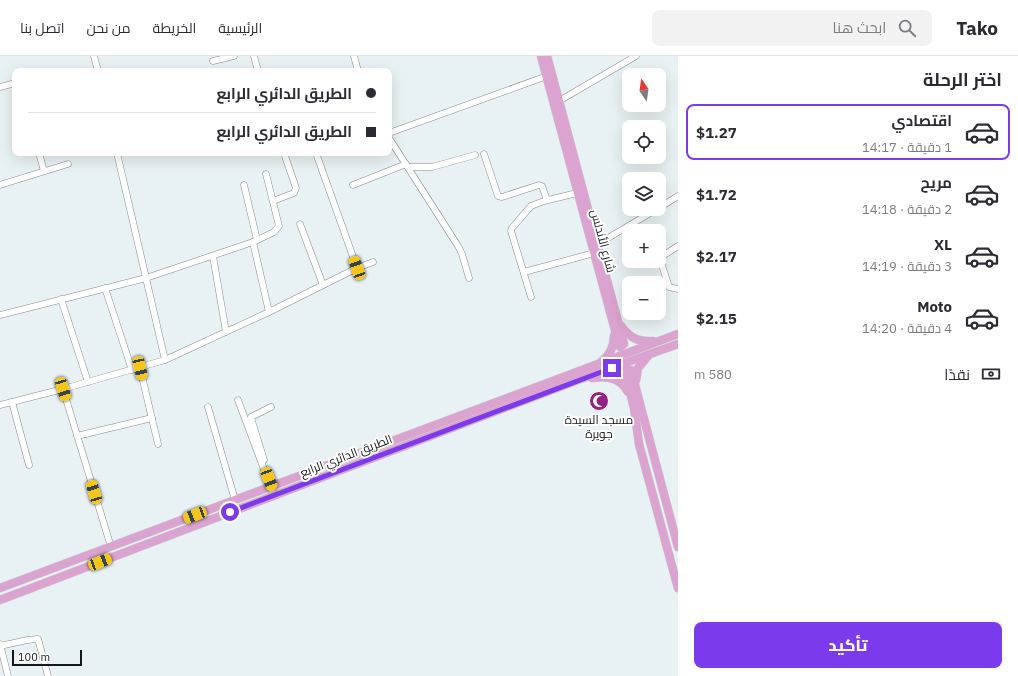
<!DOCTYPE html>
<html lang="ar">
<head>
<meta charset="utf-8">
<style>
	:root { --surface:#fff; --page:#f2f2f3; --text:#2b2b33; --muted:#7c7c81; --line:#e1e1e2; --accent:#7c3aed }
	body { margin:0; font-family:"IBM Plex Sans",Cairo,sans-serif; background:var(--page); color:var(--text); direction:rtl; height:100vh; display:flex; flex-direction:column; font-size:15px; white-space:nowrap }
	* { box-sizing:border-box; margin:0 }
	p { font-size:13px; color:var(--muted) }
	.icon { flex:none; width:22px; height:22px; fill:none; stroke:currentColor; stroke-width:2; stroke-linecap:round; stroke-linejoin:round }
	.map { position:relative; flex:1; overflow:hidden; direction:ltr }
	.details { display:flex; flex-direction:column; background:var(--surface); width:340px }
	.details>* { flex:none }
	.top-card { position:absolute; left:12px; top:12px; width:380px; height:88px; border-radius:8px; box-shadow:0 4px 16px #0002; direction:rtl; display:grid; align-content:center; height:88px; padding:0 16px; background:var(--surface) }
	.needle { width:26px; rotate:347deg }
	.fabs { position:absolute; left:622px; top:12px; display:grid; gap:8px }
	.fabs a { display:grid; place-items:center; width:44px; height:44px; border-radius:8px; background:var(--surface); box-shadow:0 4px 16px #0002; font-size:20px }
	.scale { position:absolute; left:12px; bottom:10px; width:70px; box-sizing:border-box; padding-left:4px; border:2px solid #151819; border-top:0; font-size:11px; line-height:14px; white-space:nowrap; color:#151819; -webkit-text-stroke:3px #fff; paint-order:stroke }
	.end { position:absolute; width:18px; height:18px; margin:-9px; border:5px solid #7c3aed; background:#fff; box-shadow:0 0 0 2px #fff }
	.from { border-radius:50% }
	.car { position:absolute; width:12px; height:24px; margin:-12px -6px; border-radius:5px; box-shadow:0 0 3px 1px #0007; background:linear-gradient(#f5c518 24%,#345 0 40%,#f5c518 0 76%,#345 0 86%,#f5c518 0) }
	.top-card b { display:flex; align-items:center; gap:14px; height:38px; font-size:15px }
	.top-card b+b { border-top:1px solid var(--line) }
	.top-card i { width:10px; height:10px; background:var(--text) }
	ul { padding:0; list-style:none }
	li { display:flex; align-items:center; gap:12px; height:56px; margin:0 8px 6px; padding:0 8px; border:2px solid transparent; border-radius:8px }
	li div { flex:1 }
	li b { display:block; font-size:15px }
	li em { font-style:normal; font-weight:800 }
	li.active { border-color:var(--accent) }
	li>.icon { width:36px; height:36px; stroke-width:1.5 }
	h2 { padding:0 16px; font-size:18px; line-height:48px }
	.pay { display:flex; align-items:center; gap:10px; height:44px; padding:0 16px; font-size:15px }
	.pay p { margin-inline-start:auto }
	.cta { display:flex; gap:8px; margin-top:auto; padding:8px 16px }
	.cta a { flex:1; height:46px; border-radius:8px; background:var(--accent); color:#fff; font-size:16px; font-weight:800; line-height:46px; text-align:center }
	header { display:flex; align-items:center; gap:24px; box-sizing:border-box; height:56px; padding:0 20px; background:var(--surface); border-bottom:1px solid var(--line) }
	header strong { font-size:19px }
	nav { display:flex; gap:22px; margin-inline-start:auto; font-size:14px }
	.search { width:280px; height:36px; background:var(--page); display:flex; align-items:center; gap:10px; box-sizing:border-box; padding:0 14px; border-radius:8px; color:var(--muted); font-size:15px }
	main { display:flex; flex:1; min-height:0 }
	.map>svg:first-child { display:block }
</style>
</head>
<body>
<header>
<strong>Tako</strong>
<div class="search"><svg class="icon" aria-label="search" viewBox="0 0 24 24"><circle cx="10" cy="10" r="6"/><path d="M15 15l6 6"/></svg>ابحث هنا</div>
<nav><a>الرئيسية</a><a>الخريطة</a><a>من نحن</a><a>اتصل بنا</a></nav>
</header>
<main>
<section class="details">
<h2>اختر الرحلة</h2>
<ul>
<li class="active"><svg class="icon" aria-label="car" viewBox="0 0 24 24"><path d="M5 17H2v-5l4-1 3-4h7l3 4 3 1v5h-3M9 17h6M6 11h13"/><circle cx="7" cy="17" r="2"/><circle cx="17" cy="17" r="2"/></svg><div><b>اقتصادي</b><p>1 دقيقة · 14:17</p></div><em>$1.27</em></li>
<li><svg class="icon" aria-label="car" viewBox="0 0 24 24"><path d="M5 17H2v-5l4-1 3-4h7l3 4 3 1v5h-3M9 17h6M6 11h13"/><circle cx="7" cy="17" r="2"/><circle cx="17" cy="17" r="2"/></svg><div><b>مريح</b><p>2 دقيقة · 14:18</p></div><em>$1.72</em></li>
<li><svg class="icon" aria-label="car" viewBox="0 0 24 24"><path d="M5 17H2v-5l4-1 3-4h7l3 4 3 1v5h-3M9 17h6M6 11h13"/><circle cx="7" cy="17" r="2"/><circle cx="17" cy="17" r="2"/></svg><div><b>XL</b><p>3 دقيقة · 14:19</p></div><em>$2.17</em></li>
<li><svg class="icon" aria-label="car" viewBox="0 0 24 24"><path d="M5 17H2v-5l4-1 3-4h7l3 4 3 1v5h-3M9 17h6M6 11h13"/><circle cx="7" cy="17" r="2"/><circle cx="17" cy="17" r="2"/></svg><div><b>Moto</b><p>4 دقيقة · 14:20</p></div><em>$2.15</em></li>
</ul>
<div class="pay"><svg class="icon" aria-label="cash" viewBox="0 0 24 24"><path d="M3 7h18v10H3z"/><circle cx="12" cy="12" r="2"/></svg>نقدًا<p>580 m</p></div>
<div class="cta"><a>تأكيد</a></div>
</section>
<div class="map">
<svg width="678" height="620" viewBox="0 0 678 620">
	<rect width="100%" height="100%" fill="#e8f1f3"/>
	<g fill="none" stroke-linecap="round" stroke-linejoin="round">
		<defs>
			<g id="minor">
				<polyline points="94,0 98,15"/>
				<polyline points="254,0 258,15"/>
				<polyline points="354,0 358,15"/>
				<polyline points="213,5 234,0"/>
				<polyline points="0,31 15,27"/>
				<polyline points="559,45 636,0"/>
				<polyline points="389,77 547,20"/>
				<polyline points="389,82 458,190 462,198 469,222"/>
				<polyline points="39,97 44,115"/>
				<polyline points="117,97 165,304"/>
				<polyline points="316,97 357,212"/>
				<polyline points="484,98 498,140 502,141 539,129 542,130 547,144"/>
				<polyline points="408,111 432,111 475,99"/>
				<polyline points="0,129 68,108"/>
				<polyline points="244,129 257,184"/>
				<polyline points="353,129 406,108"/>
				<polyline points="273,145 294,137 296,132 285,100 285,97"/>
				<polyline points="659,152 678,140"/>
				<polyline points="300,168 323,229"/>
				<polyline points="253,186 269,256"/>
				<polyline points="597,187 608,182 657,153"/>
				<polyline points="678,190 661,201 660,203 669,231 678,233"/>
				<polyline points="213,200 226,276"/>
				<polyline points="524,216 594,197"/>
				<polyline points="105,232 132,314"/>
				<polyline points="531,241 511,175 512,172 531,150 544,145 577,137"/>
				<polyline points="61,243 88,326"/>
				<polyline points="0,259 146,222 253,186 274,176 279,170 266,118"/>
				<polyline points="140,312 158,388"/>
				<polyline points="63,333 111,491"/>
				<polyline points="238,344 274,440"/>
				<polyline points="12,346 29,409"/>
				<polyline points="0,349 63,333 165,304 269,256 357,212 373,206"/>
				<polyline points="208,351 235,444"/>
				<polyline points="77,380 152,362"/>
				<polyline points="264,404 251,362 251,361 271,351"/>
				<polyline points="0,588 8,620"/>
				<polyline points="0,590 27,584 38,583 48,620"/>
			</g>
			<g id="major">
				<polyline points="541,0 619,289 620,291 624,288 547,0"/>
				<path d="M621 270C630 282 638 286 653 285"/>
				<path d="M601 306C610 299 614 291 614 280"/>
				<path d="M592 322C607 320 620 321 628 336"/>
				<polyline points="636,324 638,312 648,300"/>
				<polyline points="678,491 631,314 627,313 625,316 634,352 639,388 678,532"/>
				<polyline points="0,532 678,278"/>
				<polyline points="0,544 588,320 678,288"/>
			</g>
		</defs>
		<use href="#minor" stroke="#838b8c" stroke-width="7"/>
		<use href="#major" stroke="#ccc" stroke-width="9"/>
		<use href="#minor" stroke="#fff" stroke-width="6"/>
		<use href="#major" stroke="#dba3cf" stroke-width="8"/>
	</g>
	<g fill="none" stroke-linecap="round" stroke-linejoin="round">
		<polyline stroke="#7c3aed" stroke-width="5" points="230,456 612,312"/>
	</g>
	<defs>
		<symbol id="mosque-disc" viewBox="-11 -11 22 22"><circle r="9.5" fill="#932180" stroke="#fff"/><path d="M3.5-4.9A6 6 0 1 0 3.5 4.9A5 5 0 1 1 3.5-4.9Z" fill="#fff"/></symbol>
	</defs>
	<g fill-rule="evenodd">
		<use href="#mosque-disc" x="588" y="334" width="22" height="22"/>
	</g>
	<g text-anchor="middle" stroke-width="4" stroke-linejoin="round" paint-order="stroke">
		<g font-size="12" fill="#151819" stroke="#fff">
			<text transform="translate(603 185) rotate(75)" y="4">شارع الأندلس</text>
			<text transform="translate(346 400) rotate(-21)" y="4">الطريق الدائري الرابع</text>
		</g>
		<g font-size="12" fill="#151819" stroke="#fff">
			<text x="599" y="368">مسجد السيدة<tspan x="599" dy="14">جويرة</tspan></text>
		</g>
	</g>
</svg>
<div class="fabs">
<a><svg class="needle" viewBox="-14 -14 28 28"><path d="M0-13l5 13h-10z" fill="#e53935"/><path d="M0 13l5-13h-10z" fill="#7c7c81"/></svg></a>
<a><svg class="icon" aria-label="locate" viewBox="0 0 24 24"><circle cx="12" cy="12" r="6"/><path d="M12 2v4M12 18v4M2 12h4M18 12h4"/></svg></a>
<a><svg class="icon" aria-label="layers" viewBox="0 0 24 24"><path d="M12 4l9 5-9 5-9-5zM3 14l9 5 9-5"/></svg></a>
<a>+</a>
<a>−</a>
</div>
<div class="scale">100 m</div>
<i class="end from" style="left:230px;top:456px"></i>
<i class="end" style="left:612px;top:312px"></i>
<i class="car" style="left:357px;top:212px;rotate:340deg"></i>
<i class="car" style="left:140px;top:312px;rotate:167deg"></i>
<i class="car" style="left:63px;top:333px;rotate:163deg"></i>
<i class="car" style="left:269px;top:423px;rotate:159deg"></i>
<i class="car" style="left:94px;top:436px;rotate:343deg"></i>
<i class="car" style="left:195px;top:459px;rotate:249deg"></i>
<i class="car" style="left:100px;top:506px;rotate:69deg"></i>
<div class="top-card">
<b><i class="from"></i>الطريق الدائري الرابع</b>
<b><i></i>الطريق الدائري الرابع</b>
</div>
</div>
</main>
</body>
</html>
